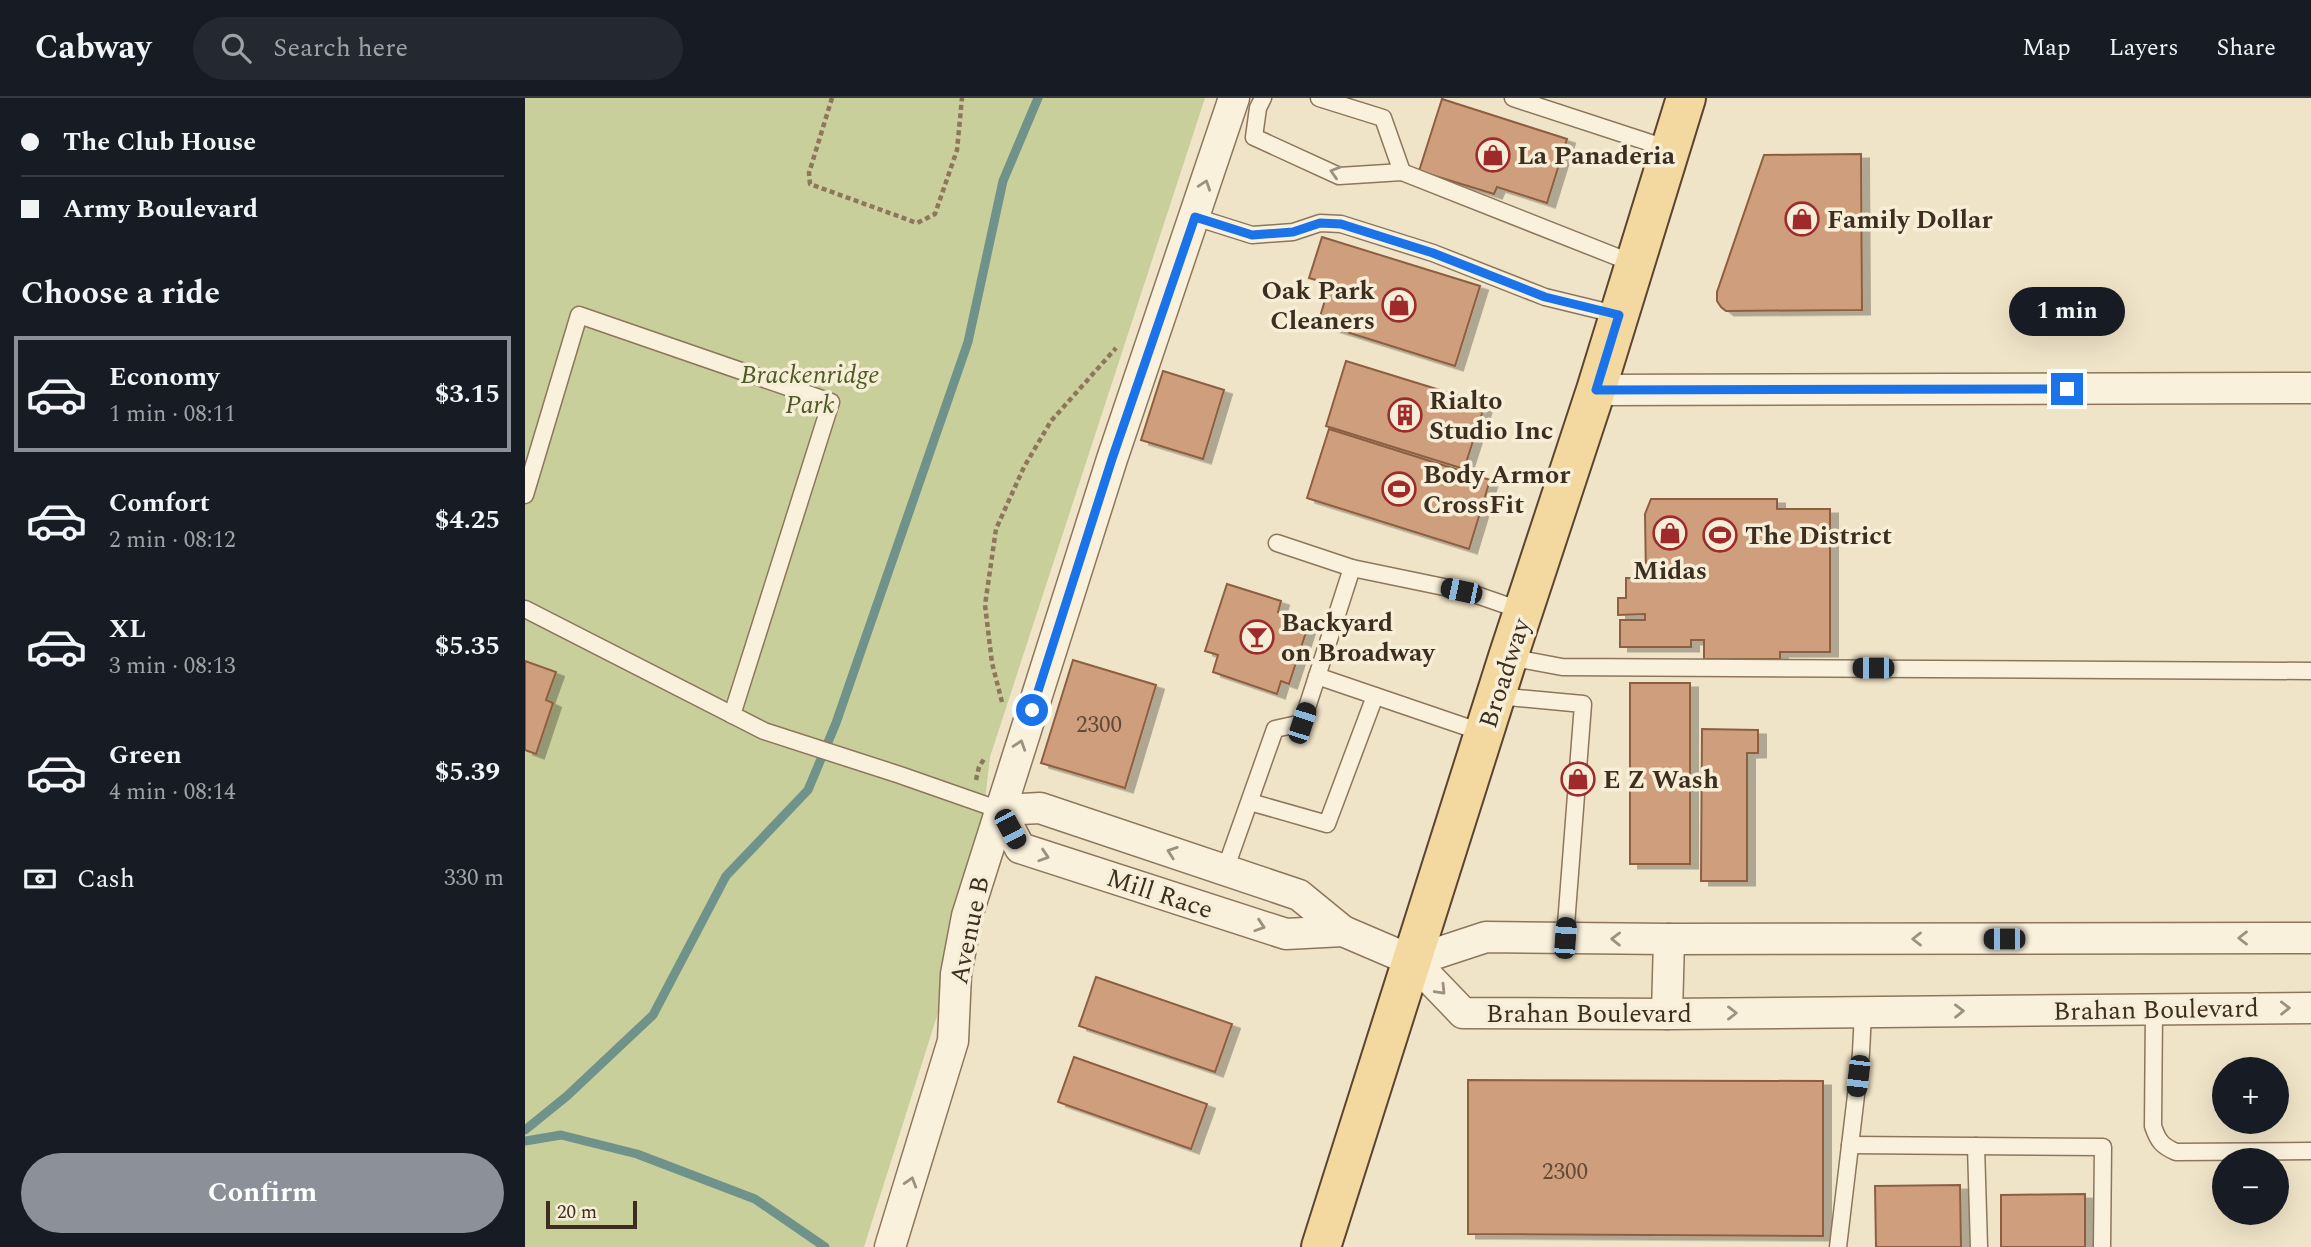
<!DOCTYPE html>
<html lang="en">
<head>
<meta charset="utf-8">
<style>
	:root { --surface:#171b24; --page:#242831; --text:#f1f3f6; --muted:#9ea1a6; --line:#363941; --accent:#8c9099 }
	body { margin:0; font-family:Spectral,serif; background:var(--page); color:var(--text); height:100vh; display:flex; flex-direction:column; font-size:26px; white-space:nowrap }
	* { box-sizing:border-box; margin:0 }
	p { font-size:23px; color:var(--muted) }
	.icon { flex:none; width:38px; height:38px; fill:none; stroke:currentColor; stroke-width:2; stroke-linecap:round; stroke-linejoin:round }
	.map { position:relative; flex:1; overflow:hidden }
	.panel { display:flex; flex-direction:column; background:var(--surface); width:525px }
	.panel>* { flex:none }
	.hud { display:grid; align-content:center; height:154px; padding:0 21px; background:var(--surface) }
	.buttons { position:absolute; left:1687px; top:959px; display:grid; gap:14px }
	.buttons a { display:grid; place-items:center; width:77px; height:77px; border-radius:50%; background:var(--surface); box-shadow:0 7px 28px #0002; font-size:35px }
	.scale { position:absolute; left:21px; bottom:18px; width:91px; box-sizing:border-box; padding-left:7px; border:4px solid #3d2e20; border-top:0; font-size:19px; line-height:24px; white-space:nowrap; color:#3d2e20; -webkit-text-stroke:5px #f7eed8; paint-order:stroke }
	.end { position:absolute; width:32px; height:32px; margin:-16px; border:9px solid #1a73e8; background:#fff; box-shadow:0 0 0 4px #fff }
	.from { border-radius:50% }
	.bubble { position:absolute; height:49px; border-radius:24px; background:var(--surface); box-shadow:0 7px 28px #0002; font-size:23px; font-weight:700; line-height:49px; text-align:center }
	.car { position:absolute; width:21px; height:42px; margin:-21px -10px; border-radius:9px; box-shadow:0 0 5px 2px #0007; background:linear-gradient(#222 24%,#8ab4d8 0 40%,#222 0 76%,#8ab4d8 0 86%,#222 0) }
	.hud b { display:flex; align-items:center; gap:24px; height:66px; font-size:26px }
	.hud b+b { border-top:2px solid var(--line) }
	.hud i { width:18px; height:18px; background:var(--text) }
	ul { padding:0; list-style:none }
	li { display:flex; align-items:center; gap:21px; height:116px; margin:0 14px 10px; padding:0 7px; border:4px solid transparent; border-radius:0px }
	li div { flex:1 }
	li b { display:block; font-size:26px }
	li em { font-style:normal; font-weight:700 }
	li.on { border-color:var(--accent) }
	li>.icon { width:63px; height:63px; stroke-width:1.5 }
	h2 { padding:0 21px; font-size:32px; line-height:84px }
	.pay { display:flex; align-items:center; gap:18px; height:77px; padding:0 21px; font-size:26px }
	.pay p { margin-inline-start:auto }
	.action { display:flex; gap:14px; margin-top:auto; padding:14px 21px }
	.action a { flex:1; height:80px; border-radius:42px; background:var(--accent); color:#fff; font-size:28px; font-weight:700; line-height:80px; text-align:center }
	header { display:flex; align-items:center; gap:42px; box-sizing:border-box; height:98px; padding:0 35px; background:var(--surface); border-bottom:2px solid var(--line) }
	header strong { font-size:33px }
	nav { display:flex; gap:38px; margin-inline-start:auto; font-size:24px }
	.search { width:490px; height:63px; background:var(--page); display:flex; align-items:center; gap:18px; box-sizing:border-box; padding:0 24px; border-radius:38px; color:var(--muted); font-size:26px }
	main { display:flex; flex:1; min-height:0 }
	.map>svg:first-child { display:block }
</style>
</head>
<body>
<header>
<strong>Cabway</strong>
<div class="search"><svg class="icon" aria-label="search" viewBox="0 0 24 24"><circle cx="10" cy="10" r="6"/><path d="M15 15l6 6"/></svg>Search here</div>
<nav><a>Map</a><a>Layers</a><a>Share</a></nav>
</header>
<main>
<section class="panel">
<div class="hud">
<b><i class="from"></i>The Club House</b>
<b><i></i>Army Boulevard</b>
</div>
<h2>Choose a ride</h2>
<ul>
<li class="on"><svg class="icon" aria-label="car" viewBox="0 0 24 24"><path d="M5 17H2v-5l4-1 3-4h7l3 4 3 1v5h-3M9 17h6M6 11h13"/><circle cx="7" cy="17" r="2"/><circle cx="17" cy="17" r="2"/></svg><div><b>Economy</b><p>1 min · 08:11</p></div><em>$3.15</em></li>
<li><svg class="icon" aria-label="car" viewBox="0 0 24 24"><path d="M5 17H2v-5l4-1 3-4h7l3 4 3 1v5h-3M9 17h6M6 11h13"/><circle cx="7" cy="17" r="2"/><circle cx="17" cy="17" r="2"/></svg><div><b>Comfort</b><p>2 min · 08:12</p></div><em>$4.25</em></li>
<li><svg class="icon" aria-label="car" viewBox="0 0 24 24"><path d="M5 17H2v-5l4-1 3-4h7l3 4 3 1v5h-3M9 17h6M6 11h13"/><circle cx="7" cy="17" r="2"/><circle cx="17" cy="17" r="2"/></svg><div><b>XL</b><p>3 min · 08:13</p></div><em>$5.35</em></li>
<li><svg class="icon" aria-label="car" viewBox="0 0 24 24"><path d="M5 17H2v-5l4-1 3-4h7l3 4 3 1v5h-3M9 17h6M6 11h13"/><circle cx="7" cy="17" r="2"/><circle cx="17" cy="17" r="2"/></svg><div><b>Green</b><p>4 min · 08:14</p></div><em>$5.39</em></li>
</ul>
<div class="pay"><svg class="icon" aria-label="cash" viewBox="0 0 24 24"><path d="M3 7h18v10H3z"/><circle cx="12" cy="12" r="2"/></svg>Cash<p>330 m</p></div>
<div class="action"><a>Confirm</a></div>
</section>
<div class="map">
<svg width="1786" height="1149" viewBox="0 0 1786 1149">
	<defs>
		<filter id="shadow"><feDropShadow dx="8" dy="4.5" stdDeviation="0" flood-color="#0004"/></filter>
	</defs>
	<rect width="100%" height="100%" fill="#f0e4c8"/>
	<polygon fill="#c9cf9b" points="0,0 680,0 465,659 448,804 339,1149 0,1149"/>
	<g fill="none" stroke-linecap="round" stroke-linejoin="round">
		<g stroke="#6f938a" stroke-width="9">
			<polyline points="0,1032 42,998 128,917 201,778 283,692 311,625 443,244 478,83 513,0"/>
			<polyline points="0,1043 36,1037 112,1056 230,1101 300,1149"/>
		</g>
	</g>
	<g fill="#cf9f7d" stroke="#8d5f41" stroke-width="2" filter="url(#shadow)">
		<polygon points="917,1 1042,41 1022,105 972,89 969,96 894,73"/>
		<polygon points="1336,56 1337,212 1201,213 1196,209 1192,203 1192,194 1239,57"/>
		<polygon points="797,139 955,188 930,268 793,225 805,186 784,180"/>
		<polygon points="821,263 960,306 939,371 801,328"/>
		<polygon points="638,273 699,292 678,361 616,342"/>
		<polygon points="804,331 965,382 944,451 782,400"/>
		<polygon points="1126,401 1252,401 1252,411 1305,411 1305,554 1255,554 1255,561 1179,561 1179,542 1166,542 1166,549 1095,549 1095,522 1120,522 1120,516 1093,517 1093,500 1101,500 1101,480 1121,480 1120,416"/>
		<polygon points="702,486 756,503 753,514 784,525 764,586 756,583 752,596 688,574 693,557 680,553"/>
		<polygon points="548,562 631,587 600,690 516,665"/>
		<polygon points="0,563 31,574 21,602 28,605 11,656 0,652"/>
		<rect x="1105" y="585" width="60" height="181"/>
		<polygon points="1177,631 1233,632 1233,655 1222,655 1222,783 1176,783"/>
		<polygon points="571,879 707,926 690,974 554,928"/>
		<polygon points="549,959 682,1006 666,1051 533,1004"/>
		<polygon points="943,982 1298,983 1298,1138 943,1136"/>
		<polygon points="1435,1087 1436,1149 1351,1149 1350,1088"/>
		<polygon points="1560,1096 1560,1149 1476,1149 1476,1097"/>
	</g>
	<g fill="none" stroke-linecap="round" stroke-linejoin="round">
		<defs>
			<g id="lane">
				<polyline points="738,0 733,10 729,39 814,78 877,74 1110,166"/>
				<polyline points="794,0 858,20 877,74"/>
				<polyline points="988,0 1144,51"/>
				<polyline points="670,119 727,137 768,134 795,125 816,126 908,155 1020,199 1094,217"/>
				<polyline points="0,397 54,217 306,304 207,617"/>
				<polyline points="752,445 827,470 943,494 998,513"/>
				<polyline points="0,511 239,633 375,677 475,712"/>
				<polyline points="983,559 1037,569 1786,573"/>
				<polyline points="792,578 959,635"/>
				<polyline points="972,598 1058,606 1040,840"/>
				<polyline points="725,704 802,726 850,598"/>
				<polyline points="700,772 750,631 777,625 827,470"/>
				<path d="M1629 911 1628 1028C1633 1043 1637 1048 1651 1054L1786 1053"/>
				<polyline points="1325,1047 1578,1049 1577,1149"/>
				<polyline points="1451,1048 1454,1149"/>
				<polyline points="1313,1149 1336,955 1338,914"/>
			</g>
			<g id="street">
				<polyline points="1071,292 1786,290"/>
				<polyline points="475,712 515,710 774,797 818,833 888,863"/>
				<polyline points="475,712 495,750 761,836 818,833"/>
				<polyline points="1786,840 1144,841 961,839 888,863 938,915 1142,916 1786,910"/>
				<polyline points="1142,916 1144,841"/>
				<polyline points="365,1149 428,943 431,876 442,818 587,361 709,0"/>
			</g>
			<polyline id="primary" points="796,1149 983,559 1071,292 1161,0"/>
		</defs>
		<use href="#lane" stroke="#8d765c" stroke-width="19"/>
		<use href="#street" stroke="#8d765c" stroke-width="33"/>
		<use href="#primary" stroke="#5b4430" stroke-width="42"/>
		<g stroke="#8d765c" stroke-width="4.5" stroke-dasharray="5 3.5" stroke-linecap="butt">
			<polyline points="307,0 284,75 285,86 392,125 410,116 432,52 437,0"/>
			<polyline points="477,604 467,565 460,507 471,431 499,369 526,323 591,250"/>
			<polyline points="451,682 454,669 459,661"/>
		</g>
		<use href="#lane" stroke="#faf1dc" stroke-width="16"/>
		<use href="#street" stroke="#faf1dc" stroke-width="30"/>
		<use href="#primary" stroke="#f3d9a0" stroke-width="38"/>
	</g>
	<defs><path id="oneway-chevron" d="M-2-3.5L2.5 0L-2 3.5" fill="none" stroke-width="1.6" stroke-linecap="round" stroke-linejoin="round" transform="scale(1.75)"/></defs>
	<g stroke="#9c907e">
		<use href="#oneway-chevron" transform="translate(810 74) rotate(-163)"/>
		<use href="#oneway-chevron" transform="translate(680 87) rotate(-71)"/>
		<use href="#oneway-chevron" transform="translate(495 647) rotate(-72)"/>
		<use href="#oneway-chevron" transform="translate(647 754) rotate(-161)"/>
		<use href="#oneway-chevron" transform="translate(519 758) rotate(18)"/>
		<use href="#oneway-chevron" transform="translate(735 828) rotate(18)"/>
		<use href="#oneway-chevron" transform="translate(1718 840) rotate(180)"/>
		<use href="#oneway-chevron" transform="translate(1091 841) rotate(-179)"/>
		<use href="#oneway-chevron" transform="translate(1392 841) rotate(180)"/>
		<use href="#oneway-chevron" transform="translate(916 892) rotate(46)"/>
		<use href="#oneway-chevron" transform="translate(1760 910) rotate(-1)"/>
		<use href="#oneway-chevron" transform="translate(1434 913) rotate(-1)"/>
		<use href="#oneway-chevron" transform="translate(1207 915)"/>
		<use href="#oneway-chevron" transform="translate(386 1084) rotate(-73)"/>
	</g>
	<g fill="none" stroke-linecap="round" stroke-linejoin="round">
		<polyline stroke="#1a73e8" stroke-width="9" points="507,612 587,361 670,119 727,137 768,134 795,125 816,126 908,155 1020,199 1094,217 1071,292 1542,291"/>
	</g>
	<defs>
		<symbol id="shop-ring" viewBox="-11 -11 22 22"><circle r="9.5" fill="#f7eed8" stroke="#9e2a2b" stroke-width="1.5"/><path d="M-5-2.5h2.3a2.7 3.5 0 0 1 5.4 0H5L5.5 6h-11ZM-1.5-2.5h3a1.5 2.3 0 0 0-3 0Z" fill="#9e2a2b"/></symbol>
		<symbol id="building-ring" viewBox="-11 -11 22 22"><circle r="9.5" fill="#f7eed8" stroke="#9e2a2b" stroke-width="1.5"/><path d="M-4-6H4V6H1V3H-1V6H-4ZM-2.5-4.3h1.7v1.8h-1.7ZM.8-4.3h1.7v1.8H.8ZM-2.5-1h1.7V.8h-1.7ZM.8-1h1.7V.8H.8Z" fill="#9e2a2b"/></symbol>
		<symbol id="stadium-ring" viewBox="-11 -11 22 22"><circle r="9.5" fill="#f7eed8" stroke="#9e2a2b" stroke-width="1.5"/><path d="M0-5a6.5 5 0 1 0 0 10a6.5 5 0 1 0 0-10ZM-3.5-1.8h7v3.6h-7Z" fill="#9e2a2b"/></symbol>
		<symbol id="bar-ring" viewBox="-11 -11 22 22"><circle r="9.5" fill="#f7eed8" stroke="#9e2a2b" stroke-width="1.5"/><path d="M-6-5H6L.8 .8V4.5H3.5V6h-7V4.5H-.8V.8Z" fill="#9e2a2b"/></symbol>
	</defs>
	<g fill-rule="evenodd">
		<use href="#shop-ring" x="949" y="38" width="38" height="38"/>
		<use href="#shop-ring" x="1258" y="102" width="38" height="38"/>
		<use href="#shop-ring" x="855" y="188" width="38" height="38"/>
		<use href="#building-ring" x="861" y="298" width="38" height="38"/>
		<use href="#stadium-ring" x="855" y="372" width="38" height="38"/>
		<use href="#shop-ring" x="1126" y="416" width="38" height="38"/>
		<use href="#stadium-ring" x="1176" y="418" width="38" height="38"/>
		<use href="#bar-ring" x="713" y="520" width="38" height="38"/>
		<use href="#shop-ring" x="1034" y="662" width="38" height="38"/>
	</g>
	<g text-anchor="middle" stroke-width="7" stroke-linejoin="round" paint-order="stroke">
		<g font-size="23" fill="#624a37">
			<text x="574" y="634">2300</text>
			<text x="1040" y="1081">2300</text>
		</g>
		<g font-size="26" font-weight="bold" fill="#3d2e20" stroke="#f7eed8" text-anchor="start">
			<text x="992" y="66">La Panaderia</text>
			<text x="1302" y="130">Family Dollar</text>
			<text x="850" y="201" text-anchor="end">Oak Park<tspan x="850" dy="30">Cleaners</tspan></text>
			<text x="904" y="311">Rialto<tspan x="904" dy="30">Studio Inc</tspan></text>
			<text x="898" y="385">Body Armor<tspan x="898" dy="30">CrossFit</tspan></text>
			<text x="1220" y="446">The District</text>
			<text x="1145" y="481" text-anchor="middle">Midas</text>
			<text x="756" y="533">Backyard<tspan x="756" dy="30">on Broadway</tspan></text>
			<text x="1078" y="690">E Z Wash</text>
		</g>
		<g font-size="26" font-style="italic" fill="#4d5a26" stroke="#f7eed8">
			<text x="285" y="285">Brackenridge<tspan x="285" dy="30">Park</tspan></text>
		</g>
		<g font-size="26" fill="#3d2e20" stroke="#f7eed8">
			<text transform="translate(979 575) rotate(-72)" y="9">Broadway</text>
			<text transform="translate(635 795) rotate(18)" y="9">Mill Race</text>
			<text transform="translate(444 832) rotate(-78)" y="9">Avenue B</text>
			<text transform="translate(1631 911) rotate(-1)" y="9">Brahan Boulevard</text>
			<text x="1064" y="924">Brahan Boulevard</text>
		</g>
	</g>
</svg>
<div class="buttons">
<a>+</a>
<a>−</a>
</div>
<div class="scale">20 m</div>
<i class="end from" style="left:507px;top:612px"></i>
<i class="end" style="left:1542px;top:291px"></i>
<div class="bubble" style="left:1484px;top:189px;width:116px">1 min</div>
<i class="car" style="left:936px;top:493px;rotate:282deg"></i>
<i class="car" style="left:1348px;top:570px;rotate:270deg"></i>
<i class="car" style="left:777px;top:625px;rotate:18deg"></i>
<i class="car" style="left:485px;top:731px;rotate:152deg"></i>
<i class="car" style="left:1040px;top:840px;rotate:4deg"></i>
<i class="car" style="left:1479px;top:841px;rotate:270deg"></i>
<i class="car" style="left:1333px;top:978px;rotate:187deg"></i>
</div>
</main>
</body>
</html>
